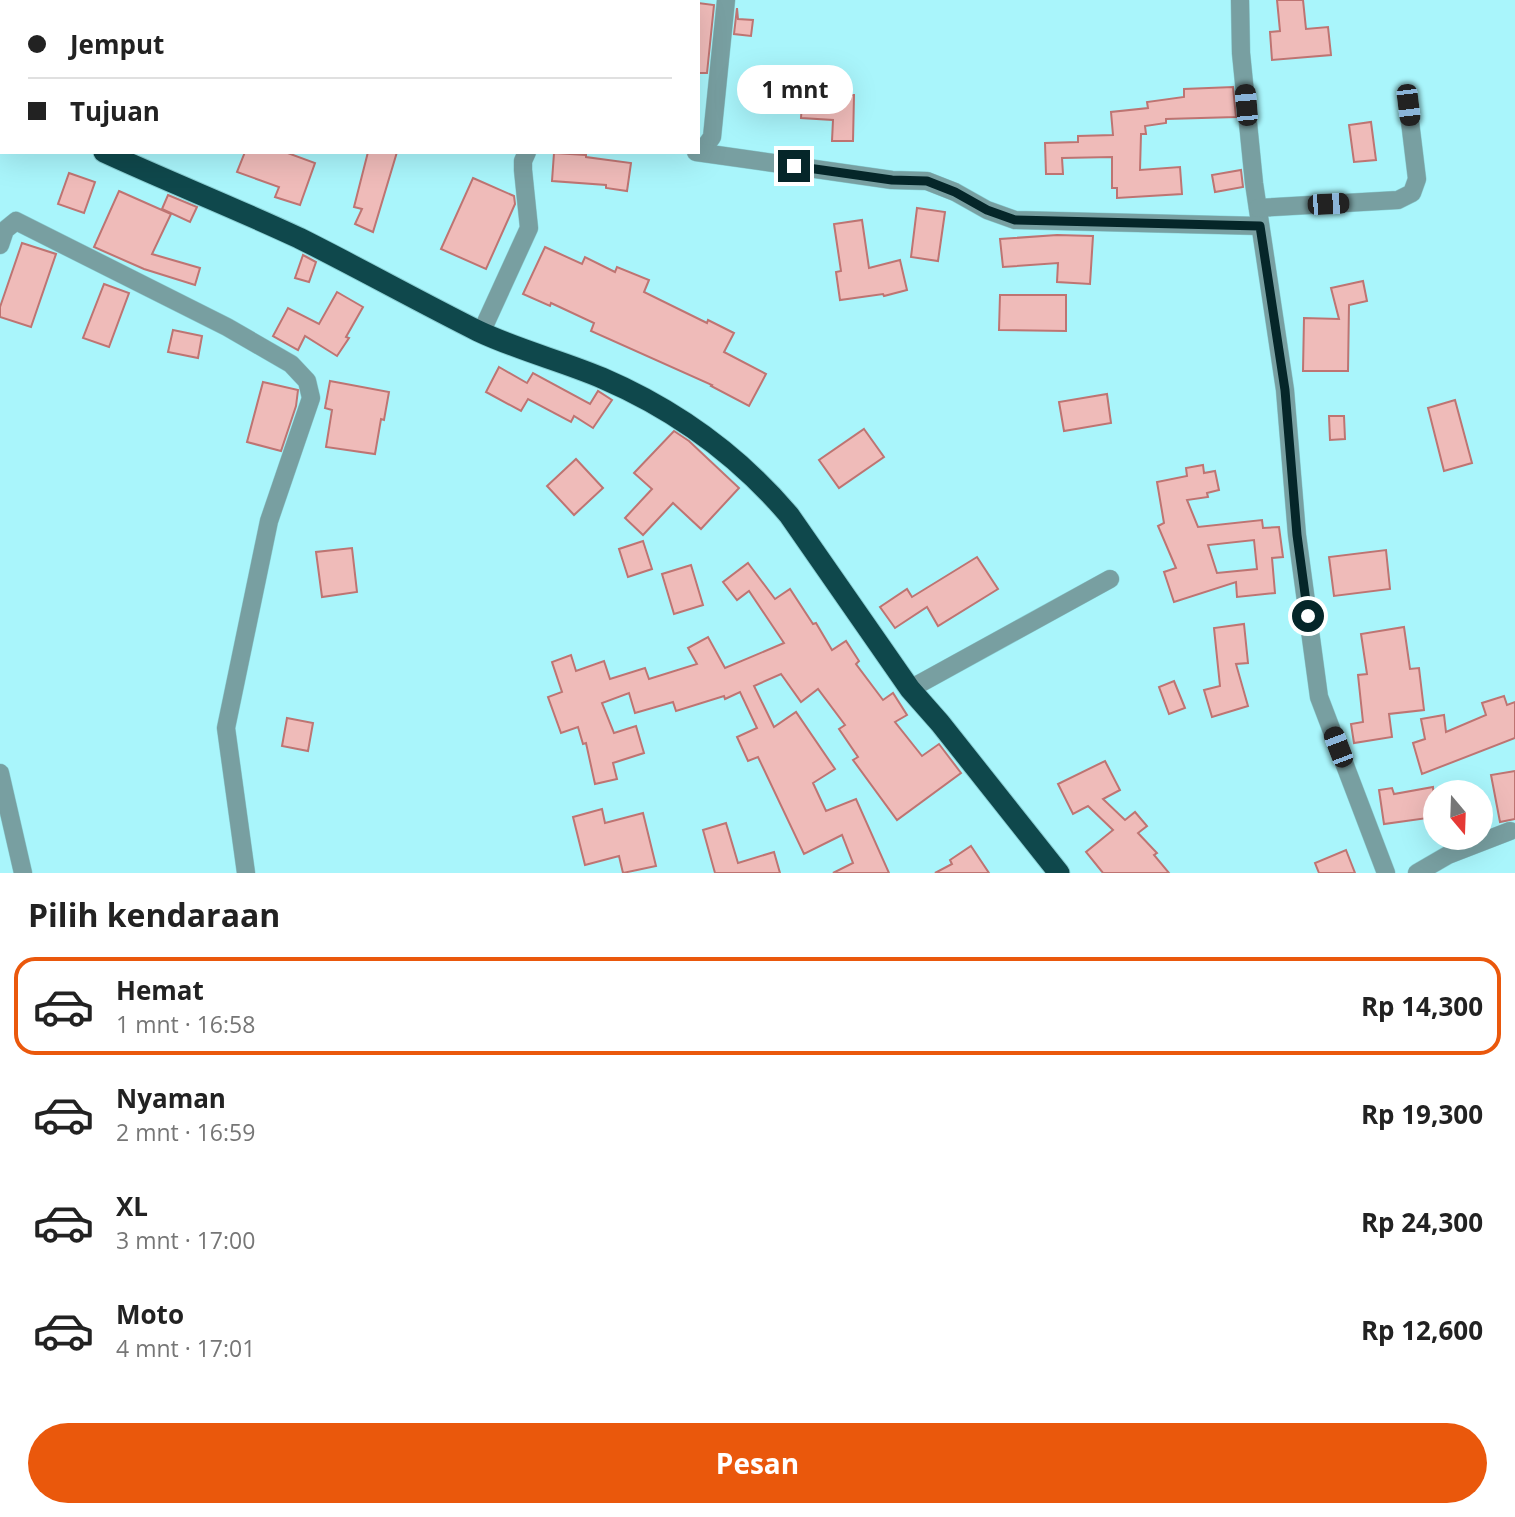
<!DOCTYPE html>
<html lang="id">
<head>
<meta charset="utf-8">
<style>
	:root { --surface:#fff; --page:#f6f6f6; --text:#222; --muted:#767676; --line:#e0e0e0; --accent:#ea580c }
	body { margin:0; font-family:"Open Sans",sans-serif; background:var(--page); color:var(--text); height:100vh; display:flex; flex-direction:column; font-size:26px; white-space:nowrap }
	* { box-sizing:border-box; margin:0 }
	p { font-size:23px; color:var(--muted) }
	.icon { flex:none; width:38px; height:38px; fill:none; stroke:currentColor; stroke-width:2; stroke-linecap:round; stroke-linejoin:round }
	.map { position:relative; height:873px; overflow:hidden }
	.side { display:flex; flex-direction:column; background:var(--surface); flex:1 }
	.side>* { flex:none }
	.banner { position:absolute; left:0px; top:0px; width:700px; height:154px; box-shadow:0 7px 28px #0002; display:grid; align-content:center; height:154px; padding:0 28px; background:var(--surface) }
	.needle { width:46px; rotate:161deg }
	.controls { position:absolute; left:1423px; top:780px; display:grid; gap:14px }
	.controls a { display:grid; place-items:center; width:70px; height:70px; border-radius:50%; background:var(--surface); box-shadow:0 7px 28px #0002; font-size:35px }
	.end { position:absolute; width:32px; height:32px; margin:-16px; border:9px solid #052629; background:#fff; box-shadow:0 0 0 4px #fff }
	.from { border-radius:50% }
	.bubble { position:absolute; height:49px; border-radius:24px; background:var(--surface); box-shadow:0 7px 28px #0002; font-size:23px; font-weight:700; line-height:49px; text-align:center }
	.car { position:absolute; width:21px; height:42px; margin:-21px -10px; border-radius:9px; box-shadow:0 0 5px 2px #0007; background:linear-gradient(#222 24%,#8ab4d8 0 40%,#222 0 76%,#8ab4d8 0 86%,#222 0) }
	.banner b { display:flex; align-items:center; gap:24px; height:66px; font-size:26px }
	.banner b+b { border-top:2px solid var(--line) }
	.banner i { width:18px; height:18px; background:var(--text) }
	ul { padding:0; list-style:none }
	li { display:flex; align-items:center; gap:21px; height:98px; margin:0 14px 10px; padding:0 14px; border:4px solid transparent; border-radius:21px }
	li div { flex:1 }
	li b { display:block; font-size:26px }
	li em { font-style:normal; font-weight:700 }
	li.current { border-color:var(--accent) }
	li>.icon { width:63px; height:63px; stroke-width:1.5 }
	h2 { padding:0 28px; font-size:32px; line-height:84px }
	.button { display:flex; gap:14px; margin-top:auto; padding:14px 28px }
	.button a { flex:1; height:80px; border-radius:42px; background:var(--accent); color:#fff; font-size:28px; font-weight:700; line-height:80px; text-align:center }
	.map>svg:first-child { display:block }
</style>
</head>
<body>
<div class="map">
<svg width="1515" height="873" viewBox="0 0 1515 873">
	<rect width="100%" height="100%" fill="#a9f5fb"/>
	<g fill="#efbbb9" stroke="#be7472" stroke-width="2" fill-rule="evenodd">
		<polygon points="1277,0 1303,0 1306,29 1328,27 1331,55 1272,60 1270,32 1280,31"/>
		<polygon points="698,3 714,5 707,73 698,73"/>
		<polygon points="737,8 738,19 753,20 751,36 734,34"/>
		<polygon points="803,86 829,88 828,95 854,95 853,141 832,141 833,120 801,118"/>
		<polygon points="1233,87 1236,117 1166,119 1166,123 1145,126 1146,134 1141,134 1140,170 1180,167 1182,194 1117,198 1117,188 1112,188 1112,157 1062,158 1063,174 1046,174 1045,143 1078,142 1078,136 1113,135 1111,112 1148,108 1147,102 1184,97 1184,89"/>
		<polygon points="1371,122 1376,160 1354,162 1349,125"/>
		<polygon points="245,152 285,152 315,163 300,205 275,197 279,187 237,172"/>
		<polygon points="368,152 397,152 373,232 355,224 362,209 354,207"/>
		<polygon points="554,153 586,155 586,157 631,163 627,191 606,188 606,185 552,181"/>
		<polygon points="1241,170 1243,187 1215,192 1212,175"/>
		<polygon points="69,173 95,182 84,213 58,204"/>
		<polygon points="473,178 514,196 515,204 486,269 441,249"/>
		<polygon points="119,191 171,214 152,254 200,268 195,285 144,269 94,247"/>
		<polygon points="168,195 197,207 190,222 162,209"/>
		<polygon points="917,208 945,212 938,261 911,257"/>
		<polygon points="862,220 869,268 900,260 907,290 884,296 883,294 840,300 836,272 841,271 834,224"/>
		<polygon points="1057,235 1093,236 1090,284 1057,282 1058,263 1003,267 1000,239"/>
		<polygon points="22,243 56,254 31,327 0,317 0,307"/>
		<polygon points="545,247 582,264 585,257 615,272 617,267 649,280 644,292 707,323 708,320 734,333 724,352 766,374 749,406 711,386 712,385 591,331 594,323 551,303 550,306 523,294"/>
		<polygon points="303,255 316,262 309,282 295,278"/>
		<polygon points="1363,281 1367,301 1349,305 1348,371 1303,371 1304,318 1339,319 1331,288"/>
		<polygon points="104,284 129,293 109,347 83,338"/>
		<polygon points="337,292 363,307 346,337 349,338 337,356 305,336 298,350 273,336 288,308 319,324"/>
		<polygon points="1000,295 1066,295 1066,331 999,330"/>
		<polygon points="173,330 202,336 198,358 168,352"/>
		<polygon points="499,367 527,383 533,373 590,404 598,391 612,400 593,428 574,416 571,422 528,399 521,411 486,392"/>
		<polygon points="330,381 389,392 384,420 381,419 375,454 326,447 332,410 325,408"/>
		<polygon points="263,382 298,390 296,406 281,451 247,442"/>
		<polygon points="1107,394 1111,423 1064,431 1059,402"/>
		<polygon points="1455,400 1472,463 1444,471 1428,408"/>
		<polygon points="1329,416 1344,416 1345,439 1330,440"/>
		<polygon points="864,429 884,457 839,488 819,460"/>
		<polygon points="674,431 689,441 739,488 701,529 673,503 643,535 625,518 652,489 634,473"/>
		<polygon points="576,459 603,488 574,515 547,486"/>
		<path d="M1203 465 1204 473 1215 471 1219 490 1207 493 1208 497 1187 500 1198 527 1262 520 1263 528 1279 527 1283 557 1272 558 1275 593 1237 597 1236 582 1174 602 1164 572 1176 568 1158 526 1164 523 1157 482 1187 476 1186 468ZM1254 540 1257 569 1217 573 1208 545Z"/>
		<polygon points="643,541 652,569 628,577 619,549"/>
		<polygon points="352,548 357,592 322,597 316,552"/>
		<polygon points="1386,550 1390,589 1334,596 1329,557"/>
		<polygon points="977,557 998,589 938,626 927,607 895,628 880,607 907,589 912,597"/>
		<polygon points="748,563 775,599 790,589 813,624 816,623 832,650 846,641 859,661 856,664 883,700 893,693 907,715 895,722 922,756 939,744 961,773 897,820 853,760 858,757 839,729 845,725 818,689 801,702 781,674 754,686 774,727 796,712 835,769 813,783 826,811 856,799 889,873 833,873 853,863 842,835 804,854 758,757 748,761 737,737 757,728 740,692 725,699 724,696 676,711 673,702 635,713 629,693 602,703 614,733 636,726 644,753 613,763 617,779 595,784 586,743 583,744 578,727 561,733 548,697 562,692 552,662 571,655 576,671 604,661 610,679 645,668 649,679 697,664 688,648 708,637 725,668 784,643 749,591 737,600 723,582"/>
		<polygon points="691,565 703,605 674,614 662,574"/>
		<polygon points="1244,624 1248,663 1236,664 1248,706 1212,717 1204,690 1220,686 1214,628"/>
		<polygon points="1404,627 1410,669 1419,668 1424,710 1389,714 1392,737 1354,743 1351,724 1363,722 1358,675 1367,674 1361,634"/>
		<polygon points="1174,681 1185,708 1169,714 1159,687"/>
		<polygon points="1504,696 1507,705 1515,702 1515,738 1422,774 1413,743 1425,739 1421,719 1444,715 1446,732 1486,715 1482,703"/>
		<polygon points="287,718 313,723 308,751 282,746"/>
		<polygon points="1105,761 1120,790 1103,799 1125,820 1135,812 1147,826 1138,833 1157,853 1154,855 1169,873 1103,873 1086,852 1113,830 1088,806 1073,814 1058,784"/>
		<polygon points="1515,771 1515,819 1500,822 1491,775"/>
		<polygon points="1433,787 1435,817 1384,824 1379,790 1392,788 1394,794"/>
		<polygon points="602,809 605,823 643,813 656,866 623,873 619,856 585,865 573,817"/>
		<polygon points="726,823 738,863 774,852 780,873 715,873 703,830"/>
		<polygon points="971,846 989,873 935,873 952,864 950,860"/>
		<polygon points="1346,850 1355,873 1319,873 1315,863"/>
	</g>
	<g fill="none" stroke-linecap="round" stroke-linejoin="round">
		<defs>
			<g id="minor">
				<polyline points="532,0 532,2"/>
				<polyline points="1240,0 1241,53 1254,183 1285,390 1297,535 1319,697 1386,873"/>
				<polyline points="698,150 704,148 712,137 726,0"/>
				<polyline points="696,152 892,180 927,181 955,192 987,210 1015,220 1260,226"/>
				<polyline points="1258,208 1398,200 1412,193 1417,179 1408,105"/>
				<polyline points="0,245 5,230 16,221 227,327 291,364 307,381 311,398 269,521 226,728 246,873"/>
				<polyline points="481,333 529,228 523,170 523,161 527,152"/>
				<polyline points="910,689 1110,579"/>
				<polyline points="0,773 23,873"/>
				<polyline points="1417,873 1448,855 1510,831"/>
			</g>
			<g id="highway">
				<polyline points="0,103 2,104"/>
				<path d="M104 152C169 182 235 208 299 238 359 268 418 301 478 331 518 350 562 361 602 378 674 409 738 455 789 515L910 689 940 723 1059 873"/>
			</g>
		</defs>
		<use href="#minor" stroke="#8bd0d5" stroke-width="19"/>
		<use href="#highway" stroke="#8bd0d5" stroke-width="23"/>
		<use href="#minor" stroke="#789fa1" stroke-width="18"/>
		<use href="#highway" stroke="#0f484c" stroke-width="21"/>
	</g>
	<g fill="none" stroke-linecap="round" stroke-linejoin="round">
		<polyline stroke="#052629" stroke-width="9" points="794,166 892,180 927,181 955,192 987,210 1015,220 1260,226 1285,390 1297,535 1308,616"/>
	</g>
</svg>
<div class="controls">
<a><svg class="needle" viewBox="-14 -14 28 28"><path d="M0-13l5 13h-10z" fill="#e53935"/><path d="M0 13l5-13h-10z" fill="#767676"/></svg></a>
</div>
<i class="end from" style="left:1308px;top:616px"></i>
<i class="end" style="left:794px;top:166px"></i>
<div class="bubble" style="left:737px;top:65px;width:116px">1 mnt</div>
<i class="car" style="left:1246px;top:105px;rotate:355deg"></i>
<i class="car" style="left:1408px;top:105px;rotate:173deg"></i>
<i class="car" style="left:1328px;top:204px;rotate:87deg"></i>
<i class="car" style="left:1338px;top:747px;rotate:339deg"></i>
<div class="banner">
<b><i class="from"></i>Jemput</b>
<b><i></i>Tujuan</b>
</div>
</div>
<section class="side">
<h2>Pilih kendaraan</h2>
<ul>
<li class="current"><svg class="icon" aria-label="car" viewBox="0 0 24 24"><path d="M5 17H2v-5l4-1 3-4h7l3 4 3 1v5h-3M9 17h6M6 11h13"/><circle cx="7" cy="17" r="2"/><circle cx="17" cy="17" r="2"/></svg><div><b>Hemat</b><p>1 mnt · 16:58</p></div><em>Rp 14,300</em></li>
<li><svg class="icon" aria-label="car" viewBox="0 0 24 24"><path d="M5 17H2v-5l4-1 3-4h7l3 4 3 1v5h-3M9 17h6M6 11h13"/><circle cx="7" cy="17" r="2"/><circle cx="17" cy="17" r="2"/></svg><div><b>Nyaman</b><p>2 mnt · 16:59</p></div><em>Rp 19,300</em></li>
<li><svg class="icon" aria-label="car" viewBox="0 0 24 24"><path d="M5 17H2v-5l4-1 3-4h7l3 4 3 1v5h-3M9 17h6M6 11h13"/><circle cx="7" cy="17" r="2"/><circle cx="17" cy="17" r="2"/></svg><div><b>XL</b><p>3 mnt · 17:00</p></div><em>Rp 24,300</em></li>
<li><svg class="icon" aria-label="car" viewBox="0 0 24 24"><path d="M5 17H2v-5l4-1 3-4h7l3 4 3 1v5h-3M9 17h6M6 11h13"/><circle cx="7" cy="17" r="2"/><circle cx="17" cy="17" r="2"/></svg><div><b>Moto</b><p>4 mnt · 17:01</p></div><em>Rp 12,600</em></li>
</ul>
<div class="button"><a>Pesan</a></div>
</section>
</body>
</html>
